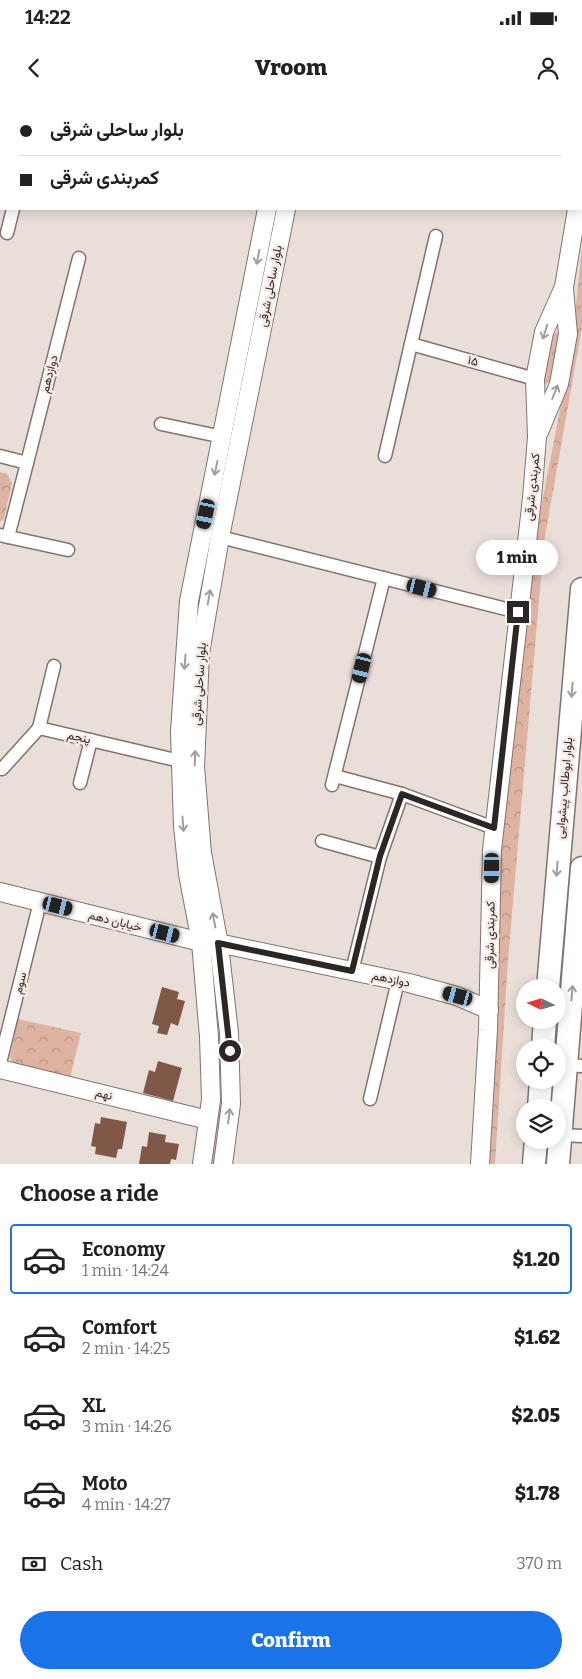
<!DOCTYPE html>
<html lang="en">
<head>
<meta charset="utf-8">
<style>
	:root { --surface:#fff; --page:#f2f2f2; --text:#202124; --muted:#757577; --line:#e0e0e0; --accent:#1a73e8 }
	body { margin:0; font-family:Bitter,Vazirmatn,serif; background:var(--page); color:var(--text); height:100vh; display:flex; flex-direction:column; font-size:19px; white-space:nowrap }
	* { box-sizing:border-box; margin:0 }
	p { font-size:16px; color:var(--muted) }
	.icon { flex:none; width:28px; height:28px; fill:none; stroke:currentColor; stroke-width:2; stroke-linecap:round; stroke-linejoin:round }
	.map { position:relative; height:1064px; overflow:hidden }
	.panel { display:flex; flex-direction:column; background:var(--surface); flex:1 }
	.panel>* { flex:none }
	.hud { position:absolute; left:0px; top:0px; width:582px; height:110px; box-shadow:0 2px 12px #0003; display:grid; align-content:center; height:110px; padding:0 20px; background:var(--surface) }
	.needle { width:32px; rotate:275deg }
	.fabs { position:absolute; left:516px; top:879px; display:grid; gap:10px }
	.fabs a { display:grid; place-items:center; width:50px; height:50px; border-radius:50%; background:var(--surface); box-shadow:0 2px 12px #0003; font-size:25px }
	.end { position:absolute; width:22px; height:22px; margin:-11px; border:6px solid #2c2725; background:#fff; box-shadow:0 0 0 2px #fff }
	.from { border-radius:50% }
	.bubble { position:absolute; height:35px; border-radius:18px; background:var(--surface); box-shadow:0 2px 12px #0003; font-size:16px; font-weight:800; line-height:35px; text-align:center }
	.car { position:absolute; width:15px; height:30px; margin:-15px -8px; border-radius:6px; box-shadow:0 0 4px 1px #0007; background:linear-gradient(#222 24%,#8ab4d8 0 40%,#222 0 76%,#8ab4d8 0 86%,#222 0) }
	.hud b { display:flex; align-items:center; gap:18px; height:48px; font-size:19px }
	.hud b+b { border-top:1px solid var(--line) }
	.hud i { width:12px; height:12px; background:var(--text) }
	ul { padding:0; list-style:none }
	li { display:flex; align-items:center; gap:15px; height:70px; margin:0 10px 8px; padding:0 10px; border:2px solid transparent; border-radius:5px }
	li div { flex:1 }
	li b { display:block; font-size:19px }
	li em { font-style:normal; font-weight:800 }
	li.active { border-color:var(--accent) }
	li>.icon { width:45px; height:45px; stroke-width:1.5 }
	h2 { padding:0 20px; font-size:22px; line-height:60px }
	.pay { display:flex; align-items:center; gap:12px; height:55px; padding:0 20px; font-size:19px }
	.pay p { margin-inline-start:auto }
	.button { display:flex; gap:10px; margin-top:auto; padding:10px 20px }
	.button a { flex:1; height:58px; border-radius:30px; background:var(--accent); color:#fff; font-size:20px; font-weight:800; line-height:58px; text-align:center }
	.status { display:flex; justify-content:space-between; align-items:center; height:35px; padding:0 25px; background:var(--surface); direction:ltr }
	.status svg { height:14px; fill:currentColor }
	header { display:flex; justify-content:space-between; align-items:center; height:65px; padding:0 20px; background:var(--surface); font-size:22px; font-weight:800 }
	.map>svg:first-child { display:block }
</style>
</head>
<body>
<div class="status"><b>14:22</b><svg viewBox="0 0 49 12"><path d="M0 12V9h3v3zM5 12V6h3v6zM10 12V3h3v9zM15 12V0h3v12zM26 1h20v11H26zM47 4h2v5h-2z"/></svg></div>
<header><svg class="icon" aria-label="back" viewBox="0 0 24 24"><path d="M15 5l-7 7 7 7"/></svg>Vroom<svg class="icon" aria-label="person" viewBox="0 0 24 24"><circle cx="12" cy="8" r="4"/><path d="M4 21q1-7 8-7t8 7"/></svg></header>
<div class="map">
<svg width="582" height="1064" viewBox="0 0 582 1064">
	<defs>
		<pattern id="forest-crowns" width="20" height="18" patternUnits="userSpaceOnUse" patternTransform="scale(1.25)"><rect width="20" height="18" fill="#dfb3a2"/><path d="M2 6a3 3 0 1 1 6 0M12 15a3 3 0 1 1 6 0" fill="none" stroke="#b59284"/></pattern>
	</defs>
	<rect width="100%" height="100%" fill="#eaded9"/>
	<g fill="url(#forest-crowns)">
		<polygon points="582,146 582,227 544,442 508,860 495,1064 490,1064 497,937 500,753 534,444 571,253"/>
		<polygon points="557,232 560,239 555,278 546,284 541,278 548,238"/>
		<polygon points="0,372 7,374 12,383 4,419 0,422"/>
		<polygon points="18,919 81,933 69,982 14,969 10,957"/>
		<polygon points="216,1006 221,1007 215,1064 210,1064"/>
	</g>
	<g fill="#805848">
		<polygon points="162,887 179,892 177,899 185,901 178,926 171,923 167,935 157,933 159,926 152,924"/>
		<polygon points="158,961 182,968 173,1001 143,993 149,970 155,972"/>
		<polygon points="101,1017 127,1022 122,1049 118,1049 116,1058 95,1054 96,1047 91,1046 95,1023 100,1024"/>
		<polygon points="149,1032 166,1035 165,1042 179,1044 176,1060 171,1059 170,1064 139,1064 142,1046 147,1047"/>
	</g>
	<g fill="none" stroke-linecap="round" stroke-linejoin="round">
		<defs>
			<g id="street">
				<polyline points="41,1 42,0"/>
				<polyline points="200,1 201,0"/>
				<polyline points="395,1 395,0"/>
				<polyline points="472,1 472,0"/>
				<polyline points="543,1 543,0"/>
				<polyline points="0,7 1,7"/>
				<polyline points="7,133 13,109"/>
				<polyline points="411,244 535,279"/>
				<polyline points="161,324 223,337"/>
				<polyline points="0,356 27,363 79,158"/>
				<polyline points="385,356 436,136"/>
				<polyline points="0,435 68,450"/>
				<polyline points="8,437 27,363"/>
				<polyline points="220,437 518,512"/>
				<polyline points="54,566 39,628 180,661"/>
				<polyline points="2,669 39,628"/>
				<polyline points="335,676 402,694 494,728"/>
				<polyline points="80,683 91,640"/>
				<polyline points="332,685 384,478"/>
				<polyline points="322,741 380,757"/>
				<polyline points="352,871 380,757 402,694"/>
				<polyline points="0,963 40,802"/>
				<polyline points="566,965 582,966"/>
				<polyline points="370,999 398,881"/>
				<polyline points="561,1035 582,1036"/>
			</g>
			<g id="secondary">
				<polyline points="288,1 288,0"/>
				<polyline points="307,1 308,0"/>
				<polyline points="581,79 582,74"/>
				<polyline points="539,332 559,284 568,234 564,188"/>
				<polyline points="0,792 201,842 218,843 409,883 457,896 489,910"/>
				<polyline points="0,969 208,1020"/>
				<polyline points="202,1064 211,1000 209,937 201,842 188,774 183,726 180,632 184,573 189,501 267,109"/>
				<polyline points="223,1064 231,1004 229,933 219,845 202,753 195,667 200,553 220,437 286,109"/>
				<polyline points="480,1064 488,930 492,750 532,398 537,337 535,279 544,232 564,187 577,109"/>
			</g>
			<g id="highway">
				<polyline points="548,888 582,489"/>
				<polyline points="543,948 545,920"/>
				<polyline points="539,1008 541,980"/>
				<polyline points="534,1064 536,1040"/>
				<polyline points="558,1064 582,768"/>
			</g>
		</defs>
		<use href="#street" stroke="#7f7470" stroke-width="15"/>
		<use href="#secondary" stroke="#7f7470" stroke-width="20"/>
		<use href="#highway" stroke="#7f7470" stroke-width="25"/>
		<use href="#street" stroke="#fff" stroke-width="12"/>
		<use href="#secondary" stroke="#fff" stroke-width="18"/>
		<use href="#highway" stroke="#fff" stroke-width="22"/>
	</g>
	<defs><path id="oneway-shaft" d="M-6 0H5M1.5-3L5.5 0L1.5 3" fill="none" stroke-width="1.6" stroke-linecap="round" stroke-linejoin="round" transform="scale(1.25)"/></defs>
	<g stroke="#a09e9d">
		<use href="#oneway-shaft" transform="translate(258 157) rotate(101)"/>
		<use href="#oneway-shaft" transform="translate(545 232) rotate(108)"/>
		<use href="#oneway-shaft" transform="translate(555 292) rotate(-68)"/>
		<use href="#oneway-shaft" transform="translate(216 368) rotate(102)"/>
		<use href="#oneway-shaft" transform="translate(209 497) rotate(-80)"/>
		<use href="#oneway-shaft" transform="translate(185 562) rotate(94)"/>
		<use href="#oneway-shaft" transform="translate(572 590) rotate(95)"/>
		<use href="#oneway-shaft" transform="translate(195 658) rotate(-88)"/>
		<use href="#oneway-shaft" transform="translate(183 724) rotate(86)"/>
		<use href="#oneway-shaft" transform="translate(557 769) rotate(94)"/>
		<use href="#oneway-shaft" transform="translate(214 820) rotate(-100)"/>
		<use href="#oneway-shaft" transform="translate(572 893) rotate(-85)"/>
		<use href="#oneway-shaft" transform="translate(229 1016) rotate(-83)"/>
	</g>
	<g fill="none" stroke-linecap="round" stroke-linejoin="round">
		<polyline stroke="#2c2725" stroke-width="6" points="230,951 218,843 352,871 380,756 402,694 494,728 518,512"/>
	</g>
	<g text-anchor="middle" stroke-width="5" stroke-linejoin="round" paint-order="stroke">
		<g font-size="12" fill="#2c2725" stroke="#f7ebe6">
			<text transform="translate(270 186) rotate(-79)" y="4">بلوار ساحلی شرقی</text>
			<text transform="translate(473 261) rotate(16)" y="4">۱۵</text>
			<text transform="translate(49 274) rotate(-76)" y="4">دوازدهم</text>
			<text transform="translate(532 387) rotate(-84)" y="4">کمربندی شرقی</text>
			<text transform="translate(199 584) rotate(-86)" y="4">بلوار ساحلی شرقی</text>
			<text transform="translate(79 637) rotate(13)" y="4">پنجم</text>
			<text transform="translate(564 688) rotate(-85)" y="4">بلوار ابوطالب پیشوایی</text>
			<text transform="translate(115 821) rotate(14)" y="4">خیابان دهم</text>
			<text transform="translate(490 835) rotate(-89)" y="4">کمربندی شرقی</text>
			<text transform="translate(391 879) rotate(12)" y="4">دوازدهم</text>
			<text transform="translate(20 883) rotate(-76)" y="4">سوم</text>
			<text transform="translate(104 994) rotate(14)" y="4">نهم</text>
		</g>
	</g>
</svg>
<div class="fabs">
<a><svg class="needle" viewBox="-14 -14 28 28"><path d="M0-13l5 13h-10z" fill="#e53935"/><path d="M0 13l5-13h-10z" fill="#757577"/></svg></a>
<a><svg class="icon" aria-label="locate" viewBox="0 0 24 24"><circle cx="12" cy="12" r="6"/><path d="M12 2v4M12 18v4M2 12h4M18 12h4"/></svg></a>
<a><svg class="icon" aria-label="layers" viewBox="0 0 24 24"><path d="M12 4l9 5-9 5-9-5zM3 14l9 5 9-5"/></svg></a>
</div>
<i class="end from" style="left:230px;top:951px"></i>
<i class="end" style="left:518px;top:512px"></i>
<div class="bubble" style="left:476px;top:440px;width:82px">1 min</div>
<i class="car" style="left:206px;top:414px;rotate:192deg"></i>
<i class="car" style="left:422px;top:488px;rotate:104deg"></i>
<i class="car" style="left:362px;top:568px;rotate:194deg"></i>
<i class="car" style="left:492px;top:768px;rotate:181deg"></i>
<i class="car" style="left:58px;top:806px;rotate:104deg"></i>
<i class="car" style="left:165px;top:833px;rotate:104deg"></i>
<i class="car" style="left:458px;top:896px;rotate:285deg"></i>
<div class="hud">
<b><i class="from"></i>بلوار ساحلی شرقی</b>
<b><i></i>کمربندی شرقی</b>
</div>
</div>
<section class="panel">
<h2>Choose a ride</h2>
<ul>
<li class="active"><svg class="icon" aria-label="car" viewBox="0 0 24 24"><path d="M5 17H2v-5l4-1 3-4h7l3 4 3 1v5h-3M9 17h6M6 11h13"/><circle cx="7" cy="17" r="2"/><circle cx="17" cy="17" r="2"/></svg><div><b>Economy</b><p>1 min · 14:24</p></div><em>$1.20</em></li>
<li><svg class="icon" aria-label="car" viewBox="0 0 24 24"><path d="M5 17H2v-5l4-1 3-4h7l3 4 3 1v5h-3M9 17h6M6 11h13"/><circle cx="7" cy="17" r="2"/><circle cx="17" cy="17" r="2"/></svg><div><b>Comfort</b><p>2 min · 14:25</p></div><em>$1.62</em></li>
<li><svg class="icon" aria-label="car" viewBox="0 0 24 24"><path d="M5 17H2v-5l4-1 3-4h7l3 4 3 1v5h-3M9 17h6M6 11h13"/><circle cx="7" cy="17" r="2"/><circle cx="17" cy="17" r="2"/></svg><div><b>XL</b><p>3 min · 14:26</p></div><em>$2.05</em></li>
<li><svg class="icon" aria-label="car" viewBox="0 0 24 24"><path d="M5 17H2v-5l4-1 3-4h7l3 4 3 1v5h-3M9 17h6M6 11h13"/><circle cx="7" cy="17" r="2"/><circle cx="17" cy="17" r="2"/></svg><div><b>Moto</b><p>4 min · 14:27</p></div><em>$1.78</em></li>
</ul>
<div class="pay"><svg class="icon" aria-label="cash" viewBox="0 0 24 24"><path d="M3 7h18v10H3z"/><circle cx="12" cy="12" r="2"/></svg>Cash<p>370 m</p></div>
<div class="button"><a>Confirm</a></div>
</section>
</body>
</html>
